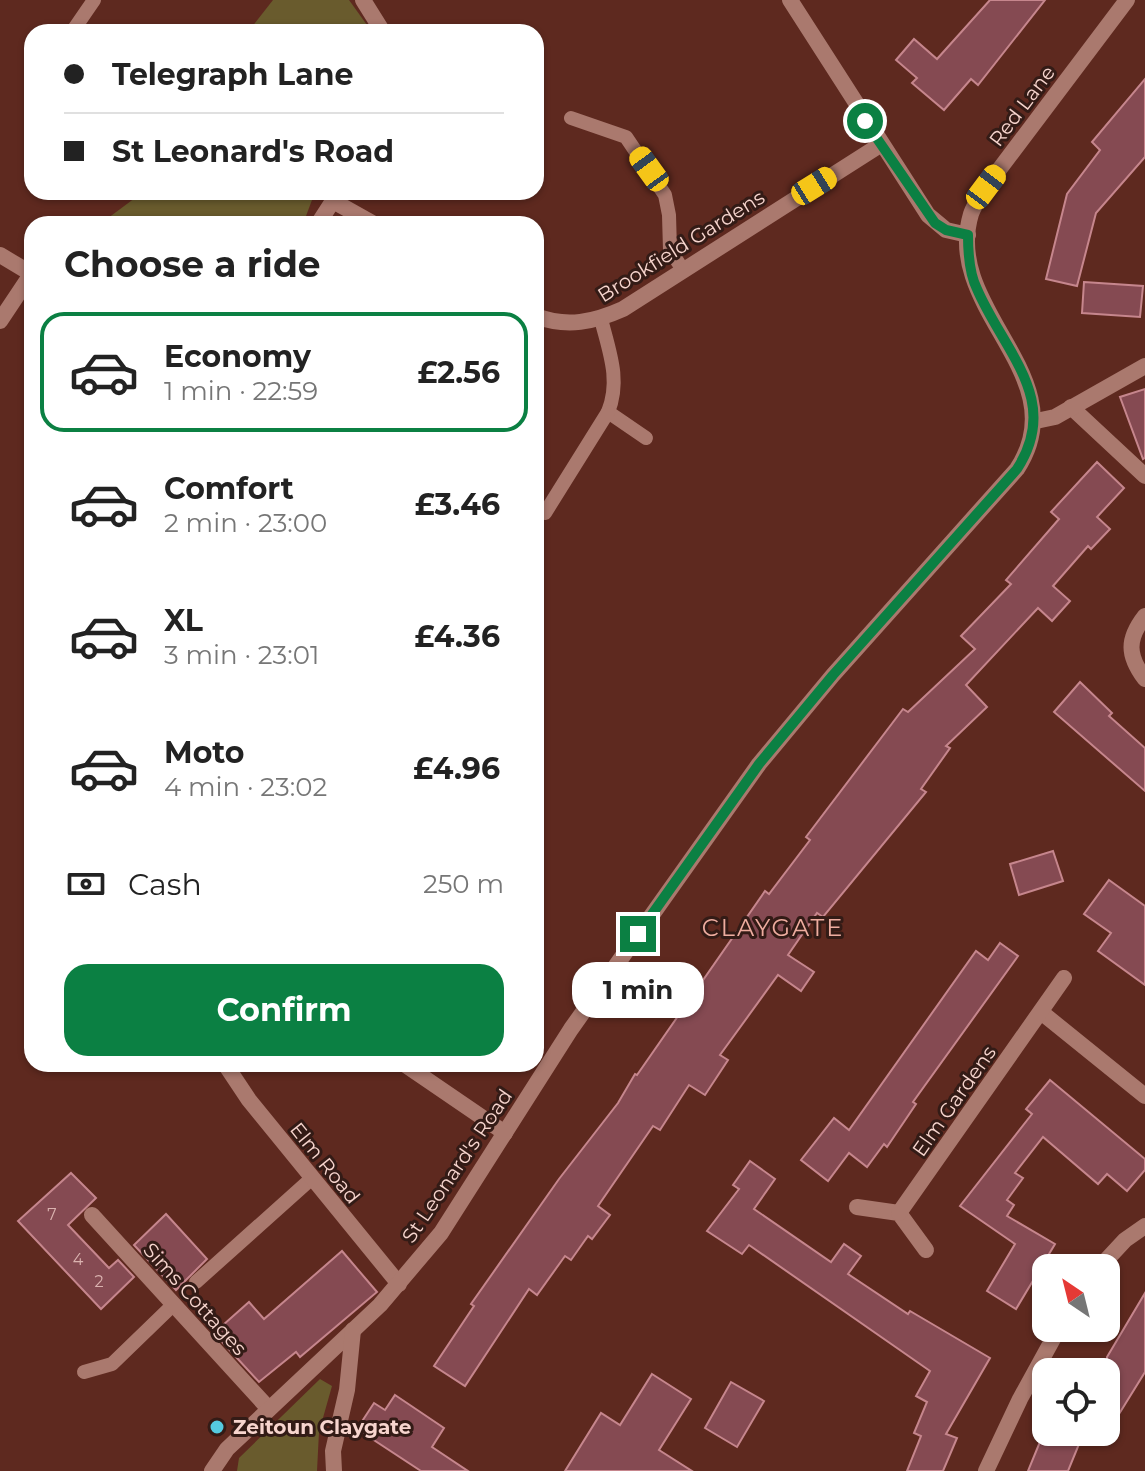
<!DOCTYPE html>
<html lang="en">
<head>
<meta charset="utf-8">
<style>
	:root { --surface:#fff; --page:#f2f2f2; --text:#222; --muted:#767676; --line:#e0e0e0; --accent:#0b8043 }
	body { margin:0; font-family:Montserrat,sans-serif; background:var(--page); color:var(--text); height:100vh; display:flex; flex-direction:column; font-size:30px; white-space:nowrap }
	* { box-sizing:border-box; margin:0 }
	p { font-size:26px; color:var(--muted) }
	.icon { flex:none; width:44px; height:44px; fill:none; stroke:currentColor; stroke-width:2; stroke-linecap:round; stroke-linejoin:round }
	.map { position:relative; flex:1; overflow:hidden }
	.panel { position:absolute; left:24px; top:216px; width:520px; height:856px; display:flex; flex-direction:column; background:var(--surface); border-radius:24px; box-shadow:0 2px 6px #0004 }
	.panel>* { flex:none }
	.hud { position:absolute; left:24px; top:24px; width:520px; height:176px; border-radius:24px; box-shadow:0 2px 6px #0004; display:grid; align-content:center; height:176px; padding:0 40px; background:var(--surface) }
	.needle { width:52px; rotate:325deg }
	.tools { position:absolute; left:1032px; top:1254px; display:grid; gap:16px }
	.tools a { display:grid; place-items:center; width:88px; height:88px; border-radius:16px; background:var(--surface); box-shadow:0 2px 6px #0004; font-size:40px }
	.end { position:absolute; width:36px; height:36px; margin:-18px; border:10px solid #0b8043; background:#fff; box-shadow:0 0 0 4px #fff }
	.from { border-radius:50% }
	.bubble { position:absolute; height:56px; border-radius:24px; background:var(--surface); box-shadow:0 2px 6px #0004; font-size:26px; font-weight:700; line-height:56px; text-align:center }
	.car { position:absolute; width:24px; height:48px; margin:-24px -12px; border-radius:10px; box-shadow:0 0 6px 2px #0007; background:linear-gradient(#f5c518 24%,#345 0 40%,#f5c518 0 76%,#345 0 86%,#f5c518 0) }
	.hud b { display:flex; align-items:center; gap:28px; height:76px; font-size:30px }
	.hud b+b { border-top:2px solid var(--line) }
	.hud i { width:20px; height:20px; background:var(--text) }
	ul { padding:0; list-style:none }
	li { display:flex; align-items:center; gap:24px; height:120px; margin:0 16px 12px; padding:0 24px; border:4px solid transparent; border-radius:24px }
	li div { flex:1 }
	li b { display:block; font-size:30px }
	li em { font-style:normal; font-weight:700 }
	li.active { border-color:var(--accent) }
	li>.icon { width:72px; height:72px; stroke-width:1.5 }
	h2 { padding:0 40px; font-size:36px; line-height:96px }
	.pay { display:flex; align-items:center; gap:20px; height:88px; padding:0 40px; font-size:30px }
	.pay p { margin-inline-start:auto }
	.primary-button { display:flex; gap:16px; margin-top:auto; padding:16px 40px }
	.primary-button a { flex:1; height:92px; border-radius:24px; background:var(--accent); color:#fff; font-size:32px; font-weight:700; line-height:92px; text-align:center }
	.map>svg:first-child { display:block }
</style>
</head>
<body>
<div class="map">
<svg width="1145" height="1471" viewBox="0 0 1145 1471">
	<rect width="100%" height="100%" fill="#5e291f"/>
	<g fill="#695b2d">
		<polygon points="273,0 349,0 372,32 248,32"/>
		<polygon points="143,192 315,192 303,224 100,224"/>
		<polygon points="320,1379 332,1386 319,1432 317,1471 237,1471 239,1458"/>
	</g>
	<g fill="#854a52" stroke="#c6868d" stroke-width="2">
		<polygon points="990,0 1045,0 978,85 971,79 944,110 912,83 917,78 896,60 914,39 937,59"/>
		<polygon points="1145,79 1145,157 1096,213 1077,286 1046,279 1067,194 1100,150 1092,142"/>
		<polygon points="1084,282 1143,286 1140,317 1082,313"/>
		<polygon points="1145,389 1145,458 1143,459 1120,397"/>
		<polygon points="1097,462 1124,488 1097,517 1110,529 1091,549 1088,546 1053,586 1070,601 1052,621 1038,608 966,685 987,707 946,746 950,748 921,789 926,792 823,917 817,913 788,955 814,972 801,991 778,975 720,1055 728,1060 705,1095 689,1085 660,1130 653,1126 598,1206 610,1215 592,1239 588,1236 571,1260 565,1256 537,1295 529,1289 465,1386 434,1366 474,1306 471,1304 559,1179 618,1103 635,1074 637,1075 765,891 769,894 810,840 806,837 903,709 908,712 975,649 961,636 1011,584 1006,580 1059,519 1051,512"/>
		<polygon points="1080,682 1112,713 1109,716 1145,748 1145,791 1054,712"/>
		<polygon points="1053,851 1063,881 1019,895 1010,864"/>
		<polygon points="1109,880 1145,906 1145,985 1098,951 1111,933 1084,914"/>
		<polygon points="1000,943 1018,956 913,1102 916,1104 887,1147 884,1144 867,1167 849,1153 828,1181 801,1160 834,1118 849,1130 976,951 988,960"/>
		<polygon points="1050,1080 1145,1159 1145,1170 1127,1191 1107,1174 1098,1184 1043,1137 1015,1173 1023,1178 1007,1200 1014,1205 1007,1216 1055,1244 1016,1309 987,1291 1015,1244 960,1206 1032,1114 1026,1109"/>
		<polygon points="750,1161 775,1179 754,1209 831,1262 844,1244 861,1256 848,1274 908,1314 910,1311 990,1358 946,1434 957,1438 943,1471 907,1471 921,1436 914,1433 927,1402 916,1396 930,1371 749,1245 742,1254 707,1231 739,1189 733,1185"/>
		<polygon points="71,1173 96,1198 68,1225 109,1268 118,1260 134,1277 101,1309 18,1221"/>
		<polygon points="166,1214 207,1259 176,1290 134,1245"/>
		<polygon points="342,1251 377,1292 300,1357 296,1352 259,1382 214,1333 249,1302 264,1319"/>
		<polygon points="1145,1293 1145,1372 1106,1435 1107,1357"/>
		<polygon points="652,1374 691,1399 659,1450 692,1471 565,1471 601,1413 620,1425"/>
		<polygon points="731,1382 764,1401 737,1447 705,1428"/>
		<polygon points="395,1395 444,1428 432,1447 468,1471 421,1471 357,1429 374,1403 385,1410"/>
		<polygon points="1044,1432 1084,1432 1068,1471 1028,1471"/>
	</g>
	<g fill="none" stroke-linecap="round" stroke-linejoin="round">
		<g stroke="#aa796e" stroke-width="14">
			<polyline points="72,32 94,0"/>
			<polyline points="571,118 626,137 665,195 669,215 670,250 683,270"/>
			<path d="M601 319C609 351 621 380 608 412L646 438"/>
			<polyline points="545,513 608,412"/>
			<polyline points="196,1282 311,1179"/>
			<polyline points="84,1372 112,1364 174,1304"/>
		</g>
		<g stroke="#aa796e" stroke-width="16">
			<polyline points="363,0 383,32"/>
			<polyline points="790,0 928,215 946,230 968,235"/>
			<polyline points="333,201 374,224"/>
			<polyline points="318,224 338,193"/>
			<polyline points="0,255 32,274"/>
			<path d="M536 316C567 328 594 322 623 309L880 145"/>
			<polyline points="0,321 32,273"/>
			<polyline points="1071,407 1145,476"/>
			<path d="M1145 616C1127 639 1127 655 1145 679"/>
			<polyline points="1041,1012 1145,1096"/>
			<polyline points="225,1064 249,1100 399,1284"/>
			<polyline points="404,1064 505,1133"/>
			<polyline points="857,1207 899,1213 926,1250"/>
			<polyline points="899,1213 1064,978"/>
			<polyline points="92,1215 269,1409"/>
			<polyline points="1099,1268 1125,1240 1145,1226"/>
			<polyline points="986,1471 1020,1399 1059,1328"/>
		</g>
		<g stroke="#aa796e" stroke-width="16">
			<polyline points="1036,421 1055,417 1145,366"/>
			<path d="M212 1471 227 1449 380 1305 441 1233 571 1029 759 764 833 675 1017 469C1078 376 942 310 971 214 974 205 981 195 986 187L1127 0"/>
			<polyline points="334,1471 333,1451 347,1390 353,1330"/>
		</g>
	</g>
	<g fill="none" stroke-linecap="round" stroke-linejoin="round">
		<path stroke="#0b8043" stroke-width="10" d="M638 934 759 764 833 675 1017 469C1062 400 1004 352 977 289 969 273 968 253 968 235L946 230 935 223 865 121"/>
	</g>
	<circle fill="#55cae0" stroke="#331b16" stroke-width="3" cx="217" cy="1427" r="8"/>
	<g text-anchor="middle" stroke-width="6" stroke-linejoin="round" paint-order="stroke">
		<g font-size="16" fill="#dab2af">
			<text x="52" y="1220">7</text>
			<text x="78" y="1265">4</text>
			<text x="99" y="1287">2</text>
		</g>
		<g font-size="20" fill="#f7d5ce" stroke="#331b16">
			<text transform="translate(1022 106) rotate(-53)" y="7">Red Lane</text>
			<text transform="translate(681 246) rotate(-32)" y="7">Brookfield Gardens</text>
			<text transform="translate(954 1101) rotate(-55)" y="7">Elm Gardens</text>
			<text transform="translate(325 1163) rotate(51)" y="7">Elm Road</text>
			<text transform="translate(457 1166) rotate(-56)" y="7">St Leonard's Road</text>
			<text transform="translate(195 1299) rotate(48)" y="7">Sims Cottages</text>
		</g>
		<g font-size="20" font-weight="bold" fill="#f7d5ce" stroke="#331b16" text-anchor="start">
			<text x="233" y="1434">Zeitoun Claygate</text>
		</g>
		<g font-size="24" letter-spacing="2" fill="#eeac9f" stroke="#331b16">
			<text x="773" y="936">CLAYGATE</text>
		</g>
	</g>
</svg>
<div class="tools">
<a><svg class="needle" viewBox="-14 -14 28 28"><path d="M0-13l5 13h-10z" fill="#e53935"/><path d="M0 13l5-13h-10z" fill="#767676"/></svg></a>
<a><svg class="icon" aria-label="locate" viewBox="0 0 24 24"><circle cx="12" cy="12" r="6"/><path d="M12 2v4M12 18v4M2 12h4M18 12h4"/></svg></a>
</div>
<i class="end from" style="left:865px;top:121px"></i>
<i class="end" style="left:638px;top:934px"></i>
<div class="bubble" style="left:572px;top:962px;width:132px">1 min</div>
<i class="car" style="left:649px;top:169px;rotate:324deg"></i>
<i class="car" style="left:814px;top:186px;rotate:58deg"></i>
<i class="car" style="left:986px;top:187px;rotate:37deg"></i>
<div class="hud">
<b><i class="from"></i>Telegraph Lane</b>
<b><i></i>St Leonard's Road</b>
</div>
<section class="panel">
<h2>Choose a ride</h2>
<ul>
<li class="active"><svg class="icon" aria-label="car" viewBox="0 0 24 24"><path d="M5 17H2v-5l4-1 3-4h7l3 4 3 1v5h-3M9 17h6M6 11h13"/><circle cx="7" cy="17" r="2"/><circle cx="17" cy="17" r="2"/></svg><div><b>Economy</b><p>1 min · 22:59</p></div><em>£2.56</em></li>
<li><svg class="icon" aria-label="car" viewBox="0 0 24 24"><path d="M5 17H2v-5l4-1 3-4h7l3 4 3 1v5h-3M9 17h6M6 11h13"/><circle cx="7" cy="17" r="2"/><circle cx="17" cy="17" r="2"/></svg><div><b>Comfort</b><p>2 min · 23:00</p></div><em>£3.46</em></li>
<li><svg class="icon" aria-label="car" viewBox="0 0 24 24"><path d="M5 17H2v-5l4-1 3-4h7l3 4 3 1v5h-3M9 17h6M6 11h13"/><circle cx="7" cy="17" r="2"/><circle cx="17" cy="17" r="2"/></svg><div><b>XL</b><p>3 min · 23:01</p></div><em>£4.36</em></li>
<li><svg class="icon" aria-label="car" viewBox="0 0 24 24"><path d="M5 17H2v-5l4-1 3-4h7l3 4 3 1v5h-3M9 17h6M6 11h13"/><circle cx="7" cy="17" r="2"/><circle cx="17" cy="17" r="2"/></svg><div><b>Moto</b><p>4 min · 23:02</p></div><em>£4.96</em></li>
</ul>
<div class="pay"><svg class="icon" aria-label="cash" viewBox="0 0 24 24"><path d="M3 7h18v10H3z"/><circle cx="12" cy="12" r="2"/></svg>Cash<p>250 m</p></div>
<div class="primary-button"><a>Confirm</a></div>
</section>
</div>
</body>
</html>
